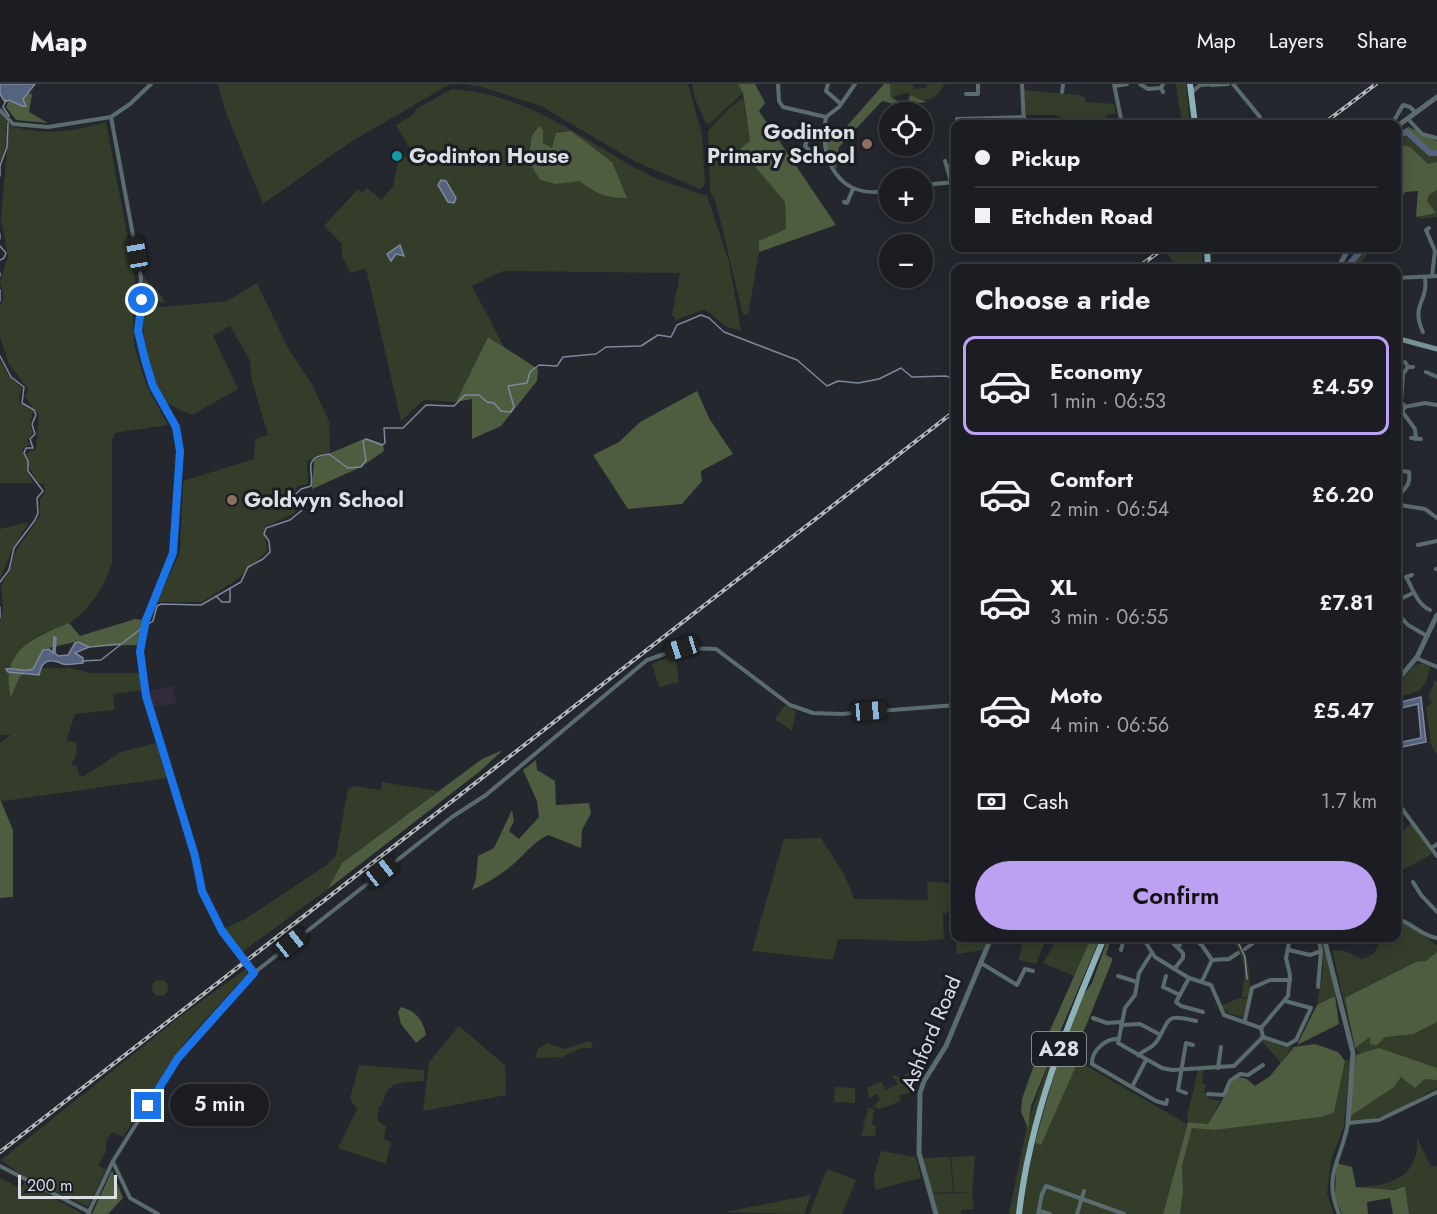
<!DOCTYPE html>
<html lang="en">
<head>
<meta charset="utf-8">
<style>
	:root { --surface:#1b1d22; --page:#282a2f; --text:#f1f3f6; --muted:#a0a2a5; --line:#393b40; --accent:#bca0f2 }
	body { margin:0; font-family:Jost,sans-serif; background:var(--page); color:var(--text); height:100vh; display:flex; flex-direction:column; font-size:22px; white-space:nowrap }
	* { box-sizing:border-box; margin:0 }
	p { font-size:20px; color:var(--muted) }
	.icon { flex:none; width:33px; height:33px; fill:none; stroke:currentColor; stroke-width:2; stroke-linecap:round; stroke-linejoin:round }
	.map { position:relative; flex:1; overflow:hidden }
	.details { position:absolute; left:951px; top:180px; width:450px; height:678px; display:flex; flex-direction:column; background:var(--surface); border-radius:12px; box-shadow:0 3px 15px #0003,0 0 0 2px var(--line) }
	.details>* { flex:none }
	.banner { position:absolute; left:951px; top:36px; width:450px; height:132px; border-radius:12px; box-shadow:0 3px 15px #0003,0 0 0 2px var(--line); display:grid; align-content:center; height:132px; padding:0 24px; background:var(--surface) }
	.buttons { position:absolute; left:879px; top:18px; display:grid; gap:12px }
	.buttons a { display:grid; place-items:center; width:54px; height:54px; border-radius:50%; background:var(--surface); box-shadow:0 3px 15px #0003,0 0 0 2px var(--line); font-size:30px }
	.scale { position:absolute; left:18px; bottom:15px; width:99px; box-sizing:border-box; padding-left:6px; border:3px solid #dbdee2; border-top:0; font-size:16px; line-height:21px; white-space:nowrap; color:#dbdee2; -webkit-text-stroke:4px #1a1e24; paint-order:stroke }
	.end { position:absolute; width:27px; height:27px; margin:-14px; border:8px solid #1a73e8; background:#fff; box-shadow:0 0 0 3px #fff }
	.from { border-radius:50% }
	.bubble { position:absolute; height:42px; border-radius:21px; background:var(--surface); box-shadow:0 3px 15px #0003,0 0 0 2px var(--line); font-size:20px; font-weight:600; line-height:42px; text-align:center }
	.car { position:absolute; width:18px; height:36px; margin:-18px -9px; border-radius:8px; box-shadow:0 0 4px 2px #0007; background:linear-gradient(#222 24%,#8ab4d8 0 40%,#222 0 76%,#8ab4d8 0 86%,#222 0) }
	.banner b { display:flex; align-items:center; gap:21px; height:57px; font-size:22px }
	.banner b+b { border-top:2px solid var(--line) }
	.banner i { width:15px; height:15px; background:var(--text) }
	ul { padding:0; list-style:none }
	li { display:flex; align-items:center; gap:18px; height:99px; margin:0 12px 9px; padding:0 12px; border:3px solid transparent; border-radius:12px }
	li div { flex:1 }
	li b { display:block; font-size:22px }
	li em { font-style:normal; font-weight:600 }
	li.selected { border-color:var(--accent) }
	li>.icon { width:54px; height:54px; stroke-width:1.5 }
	h2 { padding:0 24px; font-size:27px; line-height:72px }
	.pay { display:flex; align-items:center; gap:15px; height:66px; padding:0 24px; font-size:22px }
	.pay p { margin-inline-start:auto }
	.action { display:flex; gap:12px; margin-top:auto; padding:12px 24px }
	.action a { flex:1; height:69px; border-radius:36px; background:var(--accent); color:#111; font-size:24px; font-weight:600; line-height:69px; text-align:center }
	header { display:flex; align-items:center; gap:36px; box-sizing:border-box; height:84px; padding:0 30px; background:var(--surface); border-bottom:2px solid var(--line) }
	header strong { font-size:28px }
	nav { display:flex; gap:33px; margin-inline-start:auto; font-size:21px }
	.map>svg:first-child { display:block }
</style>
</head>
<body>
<header>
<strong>Map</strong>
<nav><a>Map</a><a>Layers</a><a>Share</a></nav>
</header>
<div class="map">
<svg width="1437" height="1130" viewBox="0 0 1437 1130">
	<rect width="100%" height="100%" fill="#24272e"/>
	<polygon fill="#312b3c" points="173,602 177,619 150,623 146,607"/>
	<g fill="#343d2a">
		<polygon points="218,0 450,0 349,59 263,120 225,26"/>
		<polygon points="463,0 688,0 702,50 705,100 700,105 636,78 541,22 482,3"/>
		<polygon points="692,0 738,0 743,9 710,39 706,39 695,15"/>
		<path d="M890 0H911L915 5 926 4 927 0H945C934 18 925 20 907 9L895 12 894 16 891 14Z"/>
		<polygon points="1176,0 1186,0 1190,40 1182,40"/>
		<path d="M452 5C534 12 578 54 647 90 666 99 687 105 707 112L729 178 741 247 725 242 705 225 676 236 672 231 680 189 503 187 472 202 504 263 488 253 456 318 424 316 401 337 367 188 364 185 350 189 342 172V160L324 142 358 105 362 109 367 104 381 116 393 102 398 77 412 68 396 41 414 30 416 25Z"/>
		<polygon points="1024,6 1078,11 1085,13 1085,18 1114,20 1116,30 1107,31 1106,34 1068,37 1055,31 1025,31"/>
		<polygon points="743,14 750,57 741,66 785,118 786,145 759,168 748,231 743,230 716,119 710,107 708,47 729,24"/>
		<path d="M0 29 7 37C4 51 9 65 0 78Z"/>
		<path d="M106 38 135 193 133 229 134 262 147 303 168 341 115 349 112 356V479C104 503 91 524 70 539 60 546 46 546 36 553 15 567 3 588 12 612L20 591H39L41 584H71L91 589H141L143 606 113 610 114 626 75 630 66 657 76 658 77 670 71 680 77 682 79 691 83 693 121 668 156 659 167 694 3 717 0 714V659L11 651H0V538L3 525 1 501 9 488 15 468 40 432V415L45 408 44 400 37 399 28 380 27 387 33 399H0V276L9 292 22 304 19 312 20 319 33 327 30 341 33 349 27 357 31 360 22 364 27 376V369L36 365 39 331 25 313 28 305 9 280 0 253V222L4 214 0 198 8 172 1 136 9 42C50 51 66 49 106 38Z"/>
		<polygon points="1405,50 1429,71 1437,71 1437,133 1419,135 1424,99 1401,95 1397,126 1397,60"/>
		<polygon points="1173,164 1202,164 1202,184 1178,184 1166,168"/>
		<polygon points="1365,164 1370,164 1359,184 1348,184"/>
		<polygon points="143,192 163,214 165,219 144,214"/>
		<path d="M257 199 289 266 312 300 329 337 330 368 307 377 308 400 298 402 292 412 302 422 291 431 264 443 267 467 238 495 202 518H157L180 468 183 397 254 375 255 355 268 351 252 297 250 277 230 242 213 252 238 305 192 331C185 328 177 325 170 321 147 305 141 246 143 221L164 223 227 217Z"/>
		<polygon points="29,438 13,464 0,495 0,445"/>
		<polygon points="675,570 679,598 659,603 652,580"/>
		<path d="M1422 579 1430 582C1425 607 1421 609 1397 612V601L1414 582Z"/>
		<polygon points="1435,596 1437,598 1437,671 1431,661 1426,623 1432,619 1428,614"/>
		<polygon points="785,621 796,627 792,647 775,635"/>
		<polygon points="382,698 438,707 342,779 328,805 242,868 224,845 245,835 327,781 336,771 348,705 354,702 381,706"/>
		<polygon points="1412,739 1432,770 1397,789 1396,753"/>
		<path d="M821 754 845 792 854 815 928 816 927 797 955 800V825L943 830 944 855C909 860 873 854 838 855L833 876 752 867 784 755Z"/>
		<path d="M1397 839 1412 842 1437 862V1004C1409 1018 1384 1038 1351 1037L1349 1033 1356 971 1359 970 1355 964 1332 866 1345 867 1362 875 1374 870 1381 854H1396Z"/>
		<polygon points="956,854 988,854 983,866 957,870"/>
		<polygon points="1023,854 1046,855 1036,880 1019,876"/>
		<polygon points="1058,854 1091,854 1074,892 1043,879"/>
		<path d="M1232 854H1238C1249 874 1252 893 1249 914L1242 913C1246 885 1246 878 1232 854Z"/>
		<polygon points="1322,858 1337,911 1317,921 1323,886"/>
		<polygon points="246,885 247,890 185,958 123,1053 113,1048 106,1057 106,1067 98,1082 106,1085 88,1123 25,1093 1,1076 182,931"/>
		<circle cx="160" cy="904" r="8"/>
		<polygon points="1240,914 1248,915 1243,933 1230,930 1220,922"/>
		<polygon points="459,942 505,981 506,1011 423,1027 429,978"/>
		<polygon points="1264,955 1284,963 1292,962 1281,979 1262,957"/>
		<polygon points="591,957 593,964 582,964 562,973 535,974 538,965 547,959 564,965"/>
		<polygon points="1052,969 1078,977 1187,1040 1163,1130 1009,1130 1027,1041"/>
		<polygon points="1350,976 1344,1042 1331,1077 1327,1110 1334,1130 1180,1130 1183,1108 1182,1082 1192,1043 1215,1046 1321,1033 1334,1029 1345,977"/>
		<path d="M359 981 424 986V997C400 999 388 995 382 1022H379L377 1036 386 1043 384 1055 391 1058 386 1080 338 1064 357 1025 350 1015Z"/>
		<polygon points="1198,986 1203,986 1202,999 1206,1000 1204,1008 1210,1015 1220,1017 1208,1040 1188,1038 1187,1033"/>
		<polygon points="909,988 915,989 911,1009 900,1011 901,1017 880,1025 873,1022 880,1015 876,1010 869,1015 867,1004 881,997 886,1006 898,1000 891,991 902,993"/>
		<polygon points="835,1003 855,1004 855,1019 834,1018"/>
		<polygon points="868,1024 874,1025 872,1040 876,1043 875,1052 861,1052"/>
		<path d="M1417 1053 1431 1083 1437 1082V1130H1409L1405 1102C1388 1108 1373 1106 1356 1103 1391 1102 1420 1093 1417 1053Z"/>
		<polygon points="881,1067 916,1073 921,1094 875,1106 874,1091"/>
		<polygon points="975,1072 972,1109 974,1125 961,1126 961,1130 939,1130 933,1110 971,1109 954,1108 951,1073"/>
		<polygon points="950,1073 953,1108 932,1109 923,1074"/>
		<polygon points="827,1085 856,1096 842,1130 809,1130"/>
		<polygon points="0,1094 21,1104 25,1098 83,1130 0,1130"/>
		<polygon points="811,1111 804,1130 725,1128"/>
	</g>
	<g fill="#4e5c3f">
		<polygon points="738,0 755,0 765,19 759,27 836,141 759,168 759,157 786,145 785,118 740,65 750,57 743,9"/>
		<path d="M884 0H890L891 14 898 17H908L910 11 927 18 898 21 882 17 839 63 836 85C829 74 823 61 829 48L847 42Z"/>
		<polygon points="28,9 32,10 29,28 48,39 16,36 6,23 9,16 26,22 23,15"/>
		<path d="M539 42 543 46V59L552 64 556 49 571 47 612 78 627 114C608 115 594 109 580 97L556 100 540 96 528 76 532 52Z"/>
		<polygon points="1409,43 1437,57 1437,67 1430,67 1404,45"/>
		<polygon points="1398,61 1410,63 1428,80 1437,78 1437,106 1429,111 1427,117 1436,129 1416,133 1418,107 1405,108 1399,118 1397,118"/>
		<polygon points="488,253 538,285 537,297 501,342 472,355 472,315 456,318"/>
		<polygon points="697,307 709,334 733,370 701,387 702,397 682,420 628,425 593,371 619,358 640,338"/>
		<polygon points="366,354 383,360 384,367 361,383 312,405 314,376"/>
		<path d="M135 535 143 536 139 561 88 562 79 557 44 565 34 586 20 592 11 613C0 566 33 554 69 539L80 552Z"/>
		<polygon points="503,666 479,688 328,805 342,779 482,675"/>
		<path d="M536 676 537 686 555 697 556 721 589 719 591 729 582 746 581 764 548 751C536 757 530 764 521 773 507 787 490 798 472 806L476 795 478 772 494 764 512 726 514 737 509 747 519 755 539 733 537 717 523 686Z"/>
		<polygon points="0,715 13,746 13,813 0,814"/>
		<polygon points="1091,854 1100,854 1054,962 1044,960"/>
		<polygon points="1108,854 1111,854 1106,871 1112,874 1112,877 1075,969 1061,964 1081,914 1092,899"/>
		<polygon points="1437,868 1437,938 1413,950 1385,953 1377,961 1370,960 1370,953 1355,964 1345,914 1416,878 1426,877"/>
		<polygon points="1335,912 1339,940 1297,961 1317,921"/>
		<path d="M401 923C416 927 423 936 426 951L416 959 401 940 398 928Z"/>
		<path d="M1315 960 1338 968 1345 977 1334 1029 1321 1033 1215 1046 1192 1044 1182 1082 1183 1108 1180 1130H1163L1188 1038 1208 1040C1215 1027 1226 1014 1228 1001L1239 993 1247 995 1255 1002 1270 992 1294 963Z"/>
		<polygon points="1040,964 1053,968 1031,1022 1028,1044 1021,1028 1022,1015"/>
		<polygon points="1379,964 1437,984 1437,996 1425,995 1415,1004 1401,993 1394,1003 1349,1033 1356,971"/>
		<polygon points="1063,972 1078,977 1041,1061 1035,1059 1057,981"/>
		<polygon points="1336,1079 1352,1083 1356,1103 1394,1106 1405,1102 1409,1130 1393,1130 1390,1114 1367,1118 1368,1130 1342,1130 1335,1114"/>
		<polygon points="112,1086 123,1114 108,1130 92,1130"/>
	</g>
	<g fill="#55637e" stroke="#7d889c" stroke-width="1.5">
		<polygon points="0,0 35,0 23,15 26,22 22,22 9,16 5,18 0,10"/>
		<polygon points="441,96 446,97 456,114 454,119 448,118 438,101"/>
		<polygon points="400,161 404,172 396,170 391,177 387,170"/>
		<path d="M54 553 56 554 55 569 58 572 68 571 75 559 79 558 89 563 75 569 83 574V579C77 579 69 582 63 580 51 575 42 574 39 591L8 588 6 585C15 583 23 589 33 585L43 566 49 565 53 569Z"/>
		<polygon points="1421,613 1426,658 1397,664 1397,659 1421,654 1418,620 1397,625 1397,619"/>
	</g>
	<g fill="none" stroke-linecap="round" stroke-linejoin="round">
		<g stroke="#7d889c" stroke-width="1.5">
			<polyline points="6,16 3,23 9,32"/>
			<polyline points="0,92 0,82 7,63 8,39"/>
			<polyline points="0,150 0,155"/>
			<polyline points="0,162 6,169 4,174 0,176"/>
			<polyline points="0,189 0,192"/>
			<polyline points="0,206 0,217"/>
			<polyline points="0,272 11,293 24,303 22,319 34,326 36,331 32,340 35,350 30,355 33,364 26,364 24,369 28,377 28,387 43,407 37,414 38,429 35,436 14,464 9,486 0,498"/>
			<polyline points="216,512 222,518 230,518 230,505"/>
			<polyline points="0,523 0,534"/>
			<path d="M147 541 153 537 157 522 161 520 201 521 241 498 248 483 263 475 270 468 269 457 264 450 266 444 290 436 306 423 294 412 301 405 311 402C315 387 300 374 329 370L348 384 361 383 366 376 363 357 366 355 382 361 385 359 384 344H403L426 321 454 322 465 311H479L487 318 494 319 501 327 511 328 514 323 508 302 527 299 530 288 539 281 557 282 563 273 596 270 606 263 641 262 658 251 671 253 677 241 701 231 709 234 724 248 797 276 827 302 838 297 858 299 879 295 901 284 912 293 946 292 956 296"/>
			<polyline points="89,563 120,560"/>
			<polyline points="82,577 101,576 143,543"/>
			<polyline points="1236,854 1245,873 1247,895"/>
		</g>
		<g stroke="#55637e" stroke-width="6">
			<polyline points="1396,57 1402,49 1407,48 1430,69 1437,69"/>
			<polyline points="1346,184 1363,164"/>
		</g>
		<g stroke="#5b6c6f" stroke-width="4">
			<polyline points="778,0 779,17 783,23 826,33"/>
			<polyline points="828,0 826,7 841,20"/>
			<polyline points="1022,0 1024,40"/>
			<polyline points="1114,0 1122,40"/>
			<polyline points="1140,0 1148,5 1161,4"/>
			<polyline points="1163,0 1161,4 1163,8"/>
			<polyline points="1233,0 1260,33"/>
			<polyline points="1211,1 1228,0"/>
			<polyline points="1115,2 1127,0"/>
			<polyline points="1062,8 1063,0"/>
			<polyline points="1191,9 1200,1 1211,0"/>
			<polyline points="966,10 978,10 978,0"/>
			<polyline points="0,26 13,40 48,43 111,33 130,20 151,0"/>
			<polyline points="111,33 141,194 138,247 153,302 176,343 180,367 173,469 146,536 140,567 141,579 147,615 195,772 203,807 220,844 241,872"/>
			<path d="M826 33C818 76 840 118 890 106"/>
			<polyline points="826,33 839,23 855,0"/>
			<polyline points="957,35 1024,33"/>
			<polyline points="1408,35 1422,50 1437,54"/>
			<polyline points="1122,37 1152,36 1160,40"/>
			<polyline points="1392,40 1403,21 1410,23 1416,29"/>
			<polyline points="809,66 805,62 807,56 823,53"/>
			<polyline points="945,77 951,98"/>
			<polyline points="947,83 953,81"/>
			<polyline points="922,101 956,98"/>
			<polyline points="844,118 847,119 853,105"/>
			<polyline points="1429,144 1426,146 1435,167 1432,192"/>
			<polyline points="1396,194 1437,192"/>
			<path d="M1423 248C1410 220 1429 218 1425 193"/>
			<polyline points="1405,278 1408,283 1413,283"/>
			<polyline points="1426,288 1437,293"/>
			<polyline points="1401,319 1403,290 1408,283"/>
			<circle cx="1401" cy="323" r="3.5"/>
			<polyline points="1404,323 1425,319 1437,321"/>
			<polyline points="1401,326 1415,345 1416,355"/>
			<polyline points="1411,354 1421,355"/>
			<path d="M1396 386 1409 388C1411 402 1405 403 1398 413"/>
			<polyline points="1400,421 1425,425 1437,434"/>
			<polyline points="1396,424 1400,418 1398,413"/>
			<polyline points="1418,461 1437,457"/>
			<polyline points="1436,485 1437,485"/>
			<path d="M1412 491 1406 493C1413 505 1417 520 1430 526"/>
			<polyline points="1396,517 1413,509"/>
			<polyline points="1396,528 1408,541 1427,552"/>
			<polyline points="1416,574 1437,583"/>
			<polyline points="1396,713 1400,722 1437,772"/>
			<polyline points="1432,764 1437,760"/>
			<polyline points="1413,798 1421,811 1437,828"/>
			<path d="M1396 827 1398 835C1411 839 1424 853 1437 854"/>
			<polyline points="1146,854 1146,859 1155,873 1189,894 1211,901 1224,931 1261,944 1288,912 1290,891 1286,874 1290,854"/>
			<polyline points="1197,854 1212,876 1202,897"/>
			<polyline points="1217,854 1221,858"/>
			<polyline points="1200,860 1208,854"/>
			<polyline points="1245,865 1260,854"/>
			<polyline points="1121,866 1124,854"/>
			<polyline points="1289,866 1310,871 1321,867"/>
			<polyline points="1151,870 1139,889 1135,911 1125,924 1118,959 1162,984 1172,986 1234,982"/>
			<polyline points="1212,876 1229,875 1238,869"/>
			<polyline points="981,879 1017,901 1025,885 1033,887"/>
			<polyline points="1175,884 1183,874 1183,869 1173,859 1175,857 1180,861"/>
			<polyline points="1118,892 1137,898"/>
			<polyline points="1166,892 1163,903 1180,911"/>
			<polyline points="1189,894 1176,918 1181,922 1203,928"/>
			<polyline points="1318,903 1321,867 1318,854"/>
			<polyline points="1093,934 1107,939 1122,938"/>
			<polyline points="1245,936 1252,904 1270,896 1290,896"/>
			<polyline points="1121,941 1140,940 1159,950"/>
			<polyline points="1263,953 1287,961 1296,956 1311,924 1285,917"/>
			<path d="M1118 955C1105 954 1091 968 1092 980L1156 1017 1166 1020 1167 1016"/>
			<path d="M1138 971C1144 966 1153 964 1157 957 1171 935 1164 929 1196 937"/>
			<polyline points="1234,982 1263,953 1261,944"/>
			<polyline points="1218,984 1221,963"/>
			<polyline points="1132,1003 1146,976"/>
			<polyline points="1186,1009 1178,1006 1186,959 1193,961"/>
			<polyline points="1208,1010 1224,1011 1230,997 1240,990 1248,991 1263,981"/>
			<polyline points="113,1078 130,1114 158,1130"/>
			<polyline points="0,1082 89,1128"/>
			<polyline points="1039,1127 1050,1130"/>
			<polyline points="88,1130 113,1077 178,973 215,930 254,889 452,733 486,711 647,576 682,564 716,565 790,621 813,629 841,630 956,621"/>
			<polyline points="1038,1130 1042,1110 1046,1102 1124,1130"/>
			<polyline points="1077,1130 1084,1107"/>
			<path d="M1339 1130C1322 1090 1342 1076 1348 1039L1379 1036 1437 1008"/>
		</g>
		<g stroke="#5b6c6f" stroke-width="5">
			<polyline points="1396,43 1437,13"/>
			<polyline points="1338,184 1349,164"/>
			<polyline points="1396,598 1417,573 1437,531"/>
			<polyline points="1324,854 1353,969 1348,1039"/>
			<polyline points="936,1130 919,1069 920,1009 924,997 946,962 991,854"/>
		</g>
		<polyline stroke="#779398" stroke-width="5" points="1396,254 1437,265"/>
		<g stroke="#8db1b8" stroke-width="6">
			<polyline points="1190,0 1195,40"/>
			<polyline points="1207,164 1208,184"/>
			<path d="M1019 1130C1030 1032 1066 944 1104 854"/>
		</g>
		<defs>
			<g id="rail">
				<polyline points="1323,40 1376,0"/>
				<polyline points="1137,184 1164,164"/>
				<polyline points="0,1068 956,326"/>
			</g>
		</defs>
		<use href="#rail" stroke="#b6b9bd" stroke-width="4"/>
		<use href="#rail" stroke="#1a1e24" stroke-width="1.5" stroke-dasharray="4.5" stroke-linecap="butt"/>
		<polyline stroke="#5b6c6f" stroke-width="4" points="241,872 249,883"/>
	</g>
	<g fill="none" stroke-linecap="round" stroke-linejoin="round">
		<polyline stroke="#1a73e8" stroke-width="8" points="142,216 138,247 145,276 153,302 176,343 180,367 173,469 146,536 140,567 146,612 195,772 202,807 222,847 254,889 178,974 148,1022"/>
	</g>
	<g fill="#8d6e63" stroke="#1a1e24" stroke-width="2">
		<circle cx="867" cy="60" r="6"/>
		<circle cx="232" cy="416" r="6"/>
	</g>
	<circle fill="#0f9aa8" stroke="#1a1e24" stroke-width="2" cx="397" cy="72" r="6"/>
	<g text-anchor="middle" stroke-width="6" stroke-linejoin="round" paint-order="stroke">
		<rect fill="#1a1e24" stroke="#a1a4a9" stroke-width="1.5" x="1032" y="948" width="54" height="34" rx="4.5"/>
		<g font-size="20" font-weight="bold" fill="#dbdee2">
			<text x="1059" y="972">A28</text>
		</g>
		<g font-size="21" font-weight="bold" fill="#dbdee2" stroke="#1a1e24" text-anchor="start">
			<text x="855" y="55" text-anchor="end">Godinton<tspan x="855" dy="24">Primary School</tspan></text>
			<text x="409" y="79">Godinton House</text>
			<text x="244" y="423">Goldwyn School</text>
		</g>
		<g font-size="21" fill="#dbdee2" stroke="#1a1e24">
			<text transform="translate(931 949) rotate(-67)" y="7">Ashford Road</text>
		</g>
	</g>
</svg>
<div class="buttons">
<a><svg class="icon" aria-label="locate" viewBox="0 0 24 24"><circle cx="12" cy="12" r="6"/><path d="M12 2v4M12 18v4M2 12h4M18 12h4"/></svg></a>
<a>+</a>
<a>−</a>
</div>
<div class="scale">200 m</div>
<i class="end from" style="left:142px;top:216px"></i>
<i class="end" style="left:148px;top:1022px"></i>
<div class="bubble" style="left:170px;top:1000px;width:99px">5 min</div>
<i class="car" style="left:137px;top:170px;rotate:350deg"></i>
<i class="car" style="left:682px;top:564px;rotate:253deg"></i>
<i class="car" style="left:869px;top:627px;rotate:85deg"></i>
<i class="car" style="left:381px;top:788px;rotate:52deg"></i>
<i class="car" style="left:291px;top:859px;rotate:51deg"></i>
<div class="banner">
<b><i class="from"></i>Pickup</b>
<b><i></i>Etchden Road</b>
</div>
<section class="details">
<h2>Choose a ride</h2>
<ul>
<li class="selected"><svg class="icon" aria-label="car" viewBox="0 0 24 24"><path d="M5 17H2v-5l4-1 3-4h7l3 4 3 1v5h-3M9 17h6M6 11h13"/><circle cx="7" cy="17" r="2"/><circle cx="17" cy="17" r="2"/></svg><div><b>Economy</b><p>1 min · 06:53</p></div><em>£4.59</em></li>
<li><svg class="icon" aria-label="car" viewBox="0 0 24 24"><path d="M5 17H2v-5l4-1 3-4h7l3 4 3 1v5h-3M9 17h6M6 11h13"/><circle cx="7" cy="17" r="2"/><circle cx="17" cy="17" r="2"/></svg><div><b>Comfort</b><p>2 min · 06:54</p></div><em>£6.20</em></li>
<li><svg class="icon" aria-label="car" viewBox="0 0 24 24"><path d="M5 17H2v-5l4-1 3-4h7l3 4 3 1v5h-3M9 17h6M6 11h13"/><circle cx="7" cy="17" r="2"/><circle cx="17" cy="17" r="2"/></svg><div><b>XL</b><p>3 min · 06:55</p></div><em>£7.81</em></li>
<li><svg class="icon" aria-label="car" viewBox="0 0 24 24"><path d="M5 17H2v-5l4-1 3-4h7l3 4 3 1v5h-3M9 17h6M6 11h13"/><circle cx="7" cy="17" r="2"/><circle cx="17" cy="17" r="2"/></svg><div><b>Moto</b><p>4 min · 06:56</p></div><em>£5.47</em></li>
</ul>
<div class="pay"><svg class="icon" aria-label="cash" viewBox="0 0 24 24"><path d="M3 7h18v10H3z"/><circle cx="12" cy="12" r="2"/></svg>Cash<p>1.7 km</p></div>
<div class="action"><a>Confirm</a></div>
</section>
</div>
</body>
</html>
